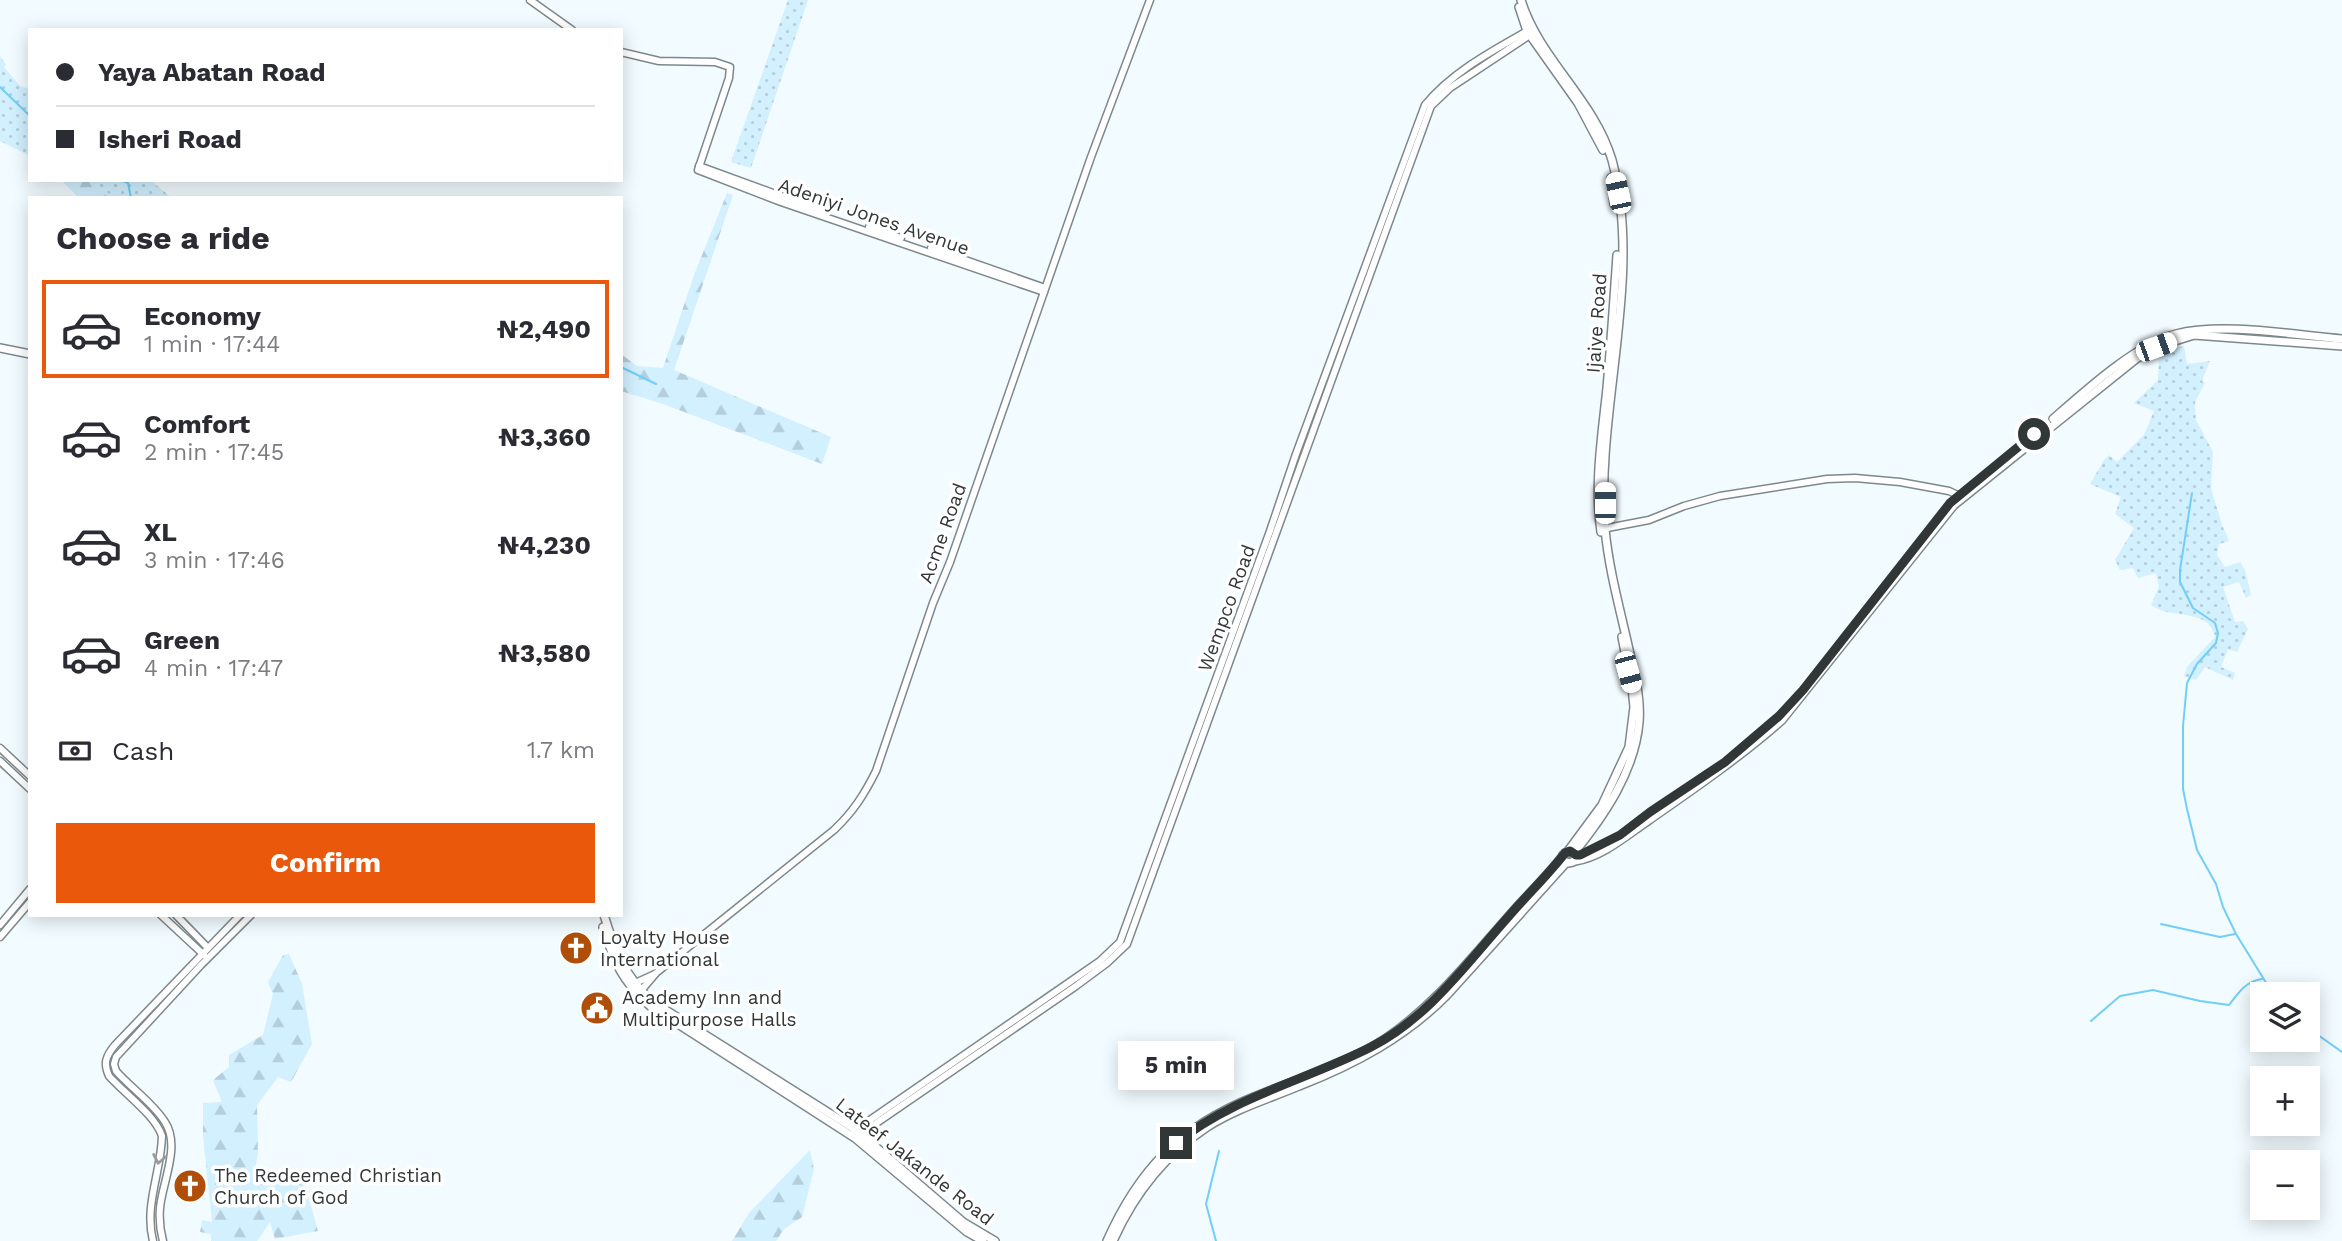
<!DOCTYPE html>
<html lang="en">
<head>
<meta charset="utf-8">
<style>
	:root { --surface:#fff; --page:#f2f2f3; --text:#2b2b33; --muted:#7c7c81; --line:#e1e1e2; --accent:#ea580c }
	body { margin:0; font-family:"Work Sans",sans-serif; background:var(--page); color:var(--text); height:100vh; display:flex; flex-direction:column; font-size:26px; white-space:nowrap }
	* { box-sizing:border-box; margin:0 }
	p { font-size:23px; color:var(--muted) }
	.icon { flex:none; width:38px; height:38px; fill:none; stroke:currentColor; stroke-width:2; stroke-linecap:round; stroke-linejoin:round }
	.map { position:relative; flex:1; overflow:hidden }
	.panel { position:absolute; left:28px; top:196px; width:595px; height:721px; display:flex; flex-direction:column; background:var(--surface); border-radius:0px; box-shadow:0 4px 18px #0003 }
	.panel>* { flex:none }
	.top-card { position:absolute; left:28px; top:28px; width:595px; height:154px; border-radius:0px; box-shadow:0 4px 18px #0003; display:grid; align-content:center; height:154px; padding:0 28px; background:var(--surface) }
	.fabs { position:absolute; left:2250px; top:982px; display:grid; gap:14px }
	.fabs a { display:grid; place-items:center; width:70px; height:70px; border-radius:0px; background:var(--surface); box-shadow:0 4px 18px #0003; font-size:35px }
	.end { position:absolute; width:32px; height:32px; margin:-16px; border:9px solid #313637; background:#fff; box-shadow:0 0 0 4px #fff }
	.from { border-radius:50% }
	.bubble { position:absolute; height:49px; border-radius:0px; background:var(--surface); box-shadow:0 4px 18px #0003; font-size:23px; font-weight:700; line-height:49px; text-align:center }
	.car { position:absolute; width:21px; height:42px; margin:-21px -10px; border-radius:9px; box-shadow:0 0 5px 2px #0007; background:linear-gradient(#fff 24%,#345 0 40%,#fff 0 76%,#345 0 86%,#fff 0) }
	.top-card b { display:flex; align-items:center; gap:24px; height:66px; font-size:26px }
	.top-card b+b { border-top:2px solid var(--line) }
	.top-card i { width:18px; height:18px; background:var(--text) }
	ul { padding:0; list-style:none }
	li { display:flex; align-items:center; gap:21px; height:98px; margin:0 14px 10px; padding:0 14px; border:4px solid transparent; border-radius:0px }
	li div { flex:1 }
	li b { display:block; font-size:26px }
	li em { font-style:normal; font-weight:700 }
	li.current { border-color:var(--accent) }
	li>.icon { width:63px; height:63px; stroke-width:1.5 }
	h2 { padding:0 28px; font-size:32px; line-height:84px }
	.pay { display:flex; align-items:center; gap:18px; height:77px; padding:0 28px; font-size:26px }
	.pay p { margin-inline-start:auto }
	.button { display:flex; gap:14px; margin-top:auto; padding:14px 28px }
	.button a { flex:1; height:80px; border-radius:0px; background:var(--accent); color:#fff; font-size:28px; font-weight:700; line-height:80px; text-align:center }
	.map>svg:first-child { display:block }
</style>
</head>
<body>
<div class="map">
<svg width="2342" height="1241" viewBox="0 0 2342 1241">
	<defs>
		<pattern id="grass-dots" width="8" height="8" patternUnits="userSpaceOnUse" patternTransform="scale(1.75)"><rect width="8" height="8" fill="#d2f0ff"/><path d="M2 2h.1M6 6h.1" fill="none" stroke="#b5cedb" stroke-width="1.8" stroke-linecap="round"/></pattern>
		<pattern id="forest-firs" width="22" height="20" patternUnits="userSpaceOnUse" patternTransform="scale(1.75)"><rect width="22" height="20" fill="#d2f0ff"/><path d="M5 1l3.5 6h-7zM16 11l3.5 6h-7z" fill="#b5cedb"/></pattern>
	</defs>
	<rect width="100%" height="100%" fill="#f2fbff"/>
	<g fill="url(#grass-dots)">
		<polygon points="788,0 808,0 751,168 731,162"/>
		<polygon points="0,56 6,65 4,67 20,86 30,89 30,156 0,141"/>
		<polygon points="92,180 150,180 172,198 114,198"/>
		<path d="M2184 346 2187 364 2210 361 2202 381 2205 383 2195 402 2196 420 2213 452 2211 488 2222 525 2229 541 2219 544 2217 555 2225 567 2240 562 2245 570 2251 595 2246 598 2239 582 2223 587 2235 622 2243 621 2248 629 2237 652 2228 649 2221 667 2235 673 2233 680 2205 667 2196 680 2184 676 2187 667 2215 637C2211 614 2185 616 2167 612 2162 611 2156 608 2151 605L2159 587 2156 573 2138 578 2133 568 2120 570 2115 560 2134 528 2115 514 2121 497 2090 484 2104 460 2109 455 2117 462 2144 435 2154 411 2134 403 2158 380 2159 352Z"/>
	</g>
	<g fill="url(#forest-firs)">
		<polygon points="61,180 92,180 114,198 79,198"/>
		<polygon points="727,193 733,195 674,370 831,437 822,464 663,404 621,391 621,354 637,366 663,368 694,275"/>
		<polygon points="289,954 302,984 312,1044 291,1082 278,1077 257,1105 258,1153 254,1174 272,1181 301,1171 318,1231 275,1239 270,1222 257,1241 211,1241 211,1234 200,1232 202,1220 212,1222 203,1136 203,1103 222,1102 213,1080 229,1067 229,1055 263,1035 273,994 268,982 283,955"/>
		<polygon points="810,1150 814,1169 802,1217 784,1229 776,1241 732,1241 749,1213"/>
	</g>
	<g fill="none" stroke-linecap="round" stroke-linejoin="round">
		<g stroke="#71cff7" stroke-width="2">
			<polyline points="0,87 30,116"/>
			<polyline points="120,180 128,183 131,198"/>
			<polyline points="621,367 656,384"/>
			<polyline points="2192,493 2180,570 2180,582 2193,608 2215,623 2218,633 2216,643 2197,664 2187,683 2183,726 2183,789 2187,809 2197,850 2216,884 2223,907 2236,934 2273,994"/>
			<polyline points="2161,924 2220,937 2235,934"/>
			<path d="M2091 1021 2120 996 2153 990 2200 1001 2229 1005C2238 993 2246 981 2262 979"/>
			<polyline points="2308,1028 2342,1052"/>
			<polyline points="1216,1241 1206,1204 1219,1151"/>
		</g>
		<defs>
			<g id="tertiary">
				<polyline points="530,0 572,30"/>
				<polyline points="621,52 659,61 715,62 730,67 729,78 698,170 781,202 1044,292"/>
				<polyline points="699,166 822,211"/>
				<polyline points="869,227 901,238"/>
				<polyline points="931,248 1045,288"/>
				<polyline points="1602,529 1649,520 1684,506 1720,496 1827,479 1855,478 1900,482 1949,491 1962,497"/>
				<polyline points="0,748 30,776"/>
				<polyline points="0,761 30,789"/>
				<polyline points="161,915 204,955"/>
				<polyline points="176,915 208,948"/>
				<polyline points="0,925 30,889"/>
				<polyline points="0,937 30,902"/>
				<polyline points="633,984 655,974"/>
				<path d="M639 993 656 973 834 830C853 812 864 795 876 771L933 603 950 562 1091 157 1150 0"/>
				<path d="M854 1131 1100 961 1120 942 1270 531 1296 454 1425 105C1452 72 1492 51 1529 30"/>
				<polyline points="859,1135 1076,986 1107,963 1127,944 1431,106 1450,88 1533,33"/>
				<path d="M153 1241C144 1205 161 1173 162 1136 155 1115 124 1093 109 1076 103 1063 106 1056 115 1045L240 915"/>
				<path d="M163 1241C160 1230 159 1220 160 1208 162 1183 181 1146 165 1122 153 1103 131 1088 116 1071L114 1064 116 1057 201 965 251 915"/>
			</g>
			<g id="secondary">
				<path d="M1521 0C1539 59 1594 99 1612 160 1644 278 1595 410 1605 529 1609 571 1621 613 1630 654 1635 676 1641 699 1639 722 1635 771 1604 816 1574 853"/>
				<polyline points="1519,7 1527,31 1578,103 1603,150"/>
				<polyline points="1611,178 1614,204"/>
				<polyline points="0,348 30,354"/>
				<path d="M2053 419C2085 391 2136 344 2176 334 2223 322 2293 335 2342 339"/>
				<path d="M1601 532C1594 484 1602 436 1607 388 1611 344 1614 299 1617 255"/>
				<polyline points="1632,827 1708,774"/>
				<polyline points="1568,851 1602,805 1629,747 1634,707 1632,688 1622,637"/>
				<path d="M1575 861C1602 857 1627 835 1649 820 1695 788 1740 757 1782 720L1954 505 2136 359 2156 347 2194 335 2342 346"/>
				<path d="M604 915C615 951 625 977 653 1002L856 1130 963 1222 995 1241"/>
				<path d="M603 927C614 962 622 981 650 1006L855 1138 967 1232 983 1241"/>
				<polyline points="869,1140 870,1125"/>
				<path d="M1107 1241C1139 1169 1180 1127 1254 1097 1298 1079 1345 1065 1385 1039 1434 1006 1470 960 1509 916 1527 895 1549 875 1565 853L1572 852 1576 858 1573 862 1568 863 1564 861 1563 855"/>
				<path d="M1113 1241C1134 1194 1163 1156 1207 1127 1235 1109 1268 1099 1299 1086 1355 1064 1406 1037 1448 994L1566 863"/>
			</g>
		</defs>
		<use href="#tertiary" stroke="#7e888c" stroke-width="9"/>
		<use href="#secondary" stroke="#7e888c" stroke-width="10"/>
		<use href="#tertiary" stroke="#fff" stroke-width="6"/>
		<use href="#secondary" stroke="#fff" stroke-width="7"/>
	</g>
	<defs><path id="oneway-chevron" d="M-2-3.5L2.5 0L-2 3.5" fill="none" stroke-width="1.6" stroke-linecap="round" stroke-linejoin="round" transform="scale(1.75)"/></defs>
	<use stroke="#989a9b" href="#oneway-chevron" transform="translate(159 1159) rotate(101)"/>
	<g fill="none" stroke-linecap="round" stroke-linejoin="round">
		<path stroke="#313637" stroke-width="9" d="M1176 1143C1233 1097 1306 1080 1371 1047 1428 1018 1467 963 1509 916 1527 895 1548 875 1565 853L1570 851 1576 855H1580L1620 835 1650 812 1725 762 1779 716 1803 690 1950 503 2034 434"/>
	</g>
	<defs>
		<symbol id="church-disc" viewBox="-11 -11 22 22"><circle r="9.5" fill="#af4e09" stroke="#fff"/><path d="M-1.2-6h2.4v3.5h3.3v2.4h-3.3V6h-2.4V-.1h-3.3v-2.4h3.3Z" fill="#fff"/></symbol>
		<symbol id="civic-disc" viewBox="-11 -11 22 22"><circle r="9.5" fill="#af4e09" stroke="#fff"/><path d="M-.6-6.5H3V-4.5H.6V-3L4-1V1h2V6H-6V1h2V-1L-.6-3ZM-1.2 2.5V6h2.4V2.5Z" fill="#fff"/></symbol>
	</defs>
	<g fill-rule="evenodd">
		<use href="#church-disc" x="557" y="929" width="38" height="38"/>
		<use href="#civic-disc" x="578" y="989" width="38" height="38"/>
		<use href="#church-disc" x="171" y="1167" width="38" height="38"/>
	</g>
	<g text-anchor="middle" stroke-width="7" stroke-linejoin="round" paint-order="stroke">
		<g font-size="19" fill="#313637" stroke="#fff">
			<text transform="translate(874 216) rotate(19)" y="7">Adeniyi Jones Avenue</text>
			<text transform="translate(1596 323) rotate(-86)" y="7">Ijaiye Road</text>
			<text transform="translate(942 533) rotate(-70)" y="7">Acme Road</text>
			<text transform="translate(1226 608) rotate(-70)" y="7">Wempco Road</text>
			<text transform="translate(915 1161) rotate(38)" y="7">Lateef Jakande Road</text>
		</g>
		<g font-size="19" fill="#313637" stroke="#fff" text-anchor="start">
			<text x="600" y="944">Loyalty House<tspan x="600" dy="22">International</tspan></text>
			<text x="622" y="1004">Academy Inn and<tspan x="622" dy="22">Multipurpose Halls</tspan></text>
			<text x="214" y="1182">The Redeemed Christian<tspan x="214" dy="22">Church of God</tspan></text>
		</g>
	</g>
</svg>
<div class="fabs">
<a><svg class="icon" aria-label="layers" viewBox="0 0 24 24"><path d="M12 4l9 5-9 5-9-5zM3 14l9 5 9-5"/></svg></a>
<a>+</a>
<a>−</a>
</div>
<i class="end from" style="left:2034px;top:434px"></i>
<i class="end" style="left:1176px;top:1143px"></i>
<div class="bubble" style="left:1118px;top:1041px;width:116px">5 min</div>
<i class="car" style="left:1618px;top:193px;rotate:348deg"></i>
<i class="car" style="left:2156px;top:347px;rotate:70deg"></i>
<i class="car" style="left:1605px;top:503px;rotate:0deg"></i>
<i class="car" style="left:1628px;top:672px;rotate:165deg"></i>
<div class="top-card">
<b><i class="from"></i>Yaya Abatan Road</b>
<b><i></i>Isheri Road</b>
</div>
<section class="panel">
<h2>Choose a ride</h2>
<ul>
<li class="current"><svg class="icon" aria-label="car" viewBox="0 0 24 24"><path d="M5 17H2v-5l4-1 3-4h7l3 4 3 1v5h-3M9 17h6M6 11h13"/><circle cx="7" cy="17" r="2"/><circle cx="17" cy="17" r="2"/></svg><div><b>Economy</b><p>1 min · 17:44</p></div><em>₦2,490</em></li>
<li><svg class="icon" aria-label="car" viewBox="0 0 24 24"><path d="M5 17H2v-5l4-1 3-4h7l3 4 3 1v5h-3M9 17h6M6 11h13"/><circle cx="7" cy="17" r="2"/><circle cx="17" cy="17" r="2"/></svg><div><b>Comfort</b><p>2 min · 17:45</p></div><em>₦3,360</em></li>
<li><svg class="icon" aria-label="car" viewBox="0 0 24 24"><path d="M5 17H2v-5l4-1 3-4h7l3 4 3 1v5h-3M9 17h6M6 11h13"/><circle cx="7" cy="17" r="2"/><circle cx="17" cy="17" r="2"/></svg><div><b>XL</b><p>3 min · 17:46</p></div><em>₦4,230</em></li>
<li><svg class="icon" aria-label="car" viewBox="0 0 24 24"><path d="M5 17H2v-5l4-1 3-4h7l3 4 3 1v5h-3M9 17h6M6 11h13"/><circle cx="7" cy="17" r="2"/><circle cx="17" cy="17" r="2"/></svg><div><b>Green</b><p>4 min · 17:47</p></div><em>₦3,580</em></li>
</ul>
<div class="pay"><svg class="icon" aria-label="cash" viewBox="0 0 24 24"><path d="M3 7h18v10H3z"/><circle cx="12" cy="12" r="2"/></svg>Cash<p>1.7 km</p></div>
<div class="button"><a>Confirm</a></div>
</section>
</div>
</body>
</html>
